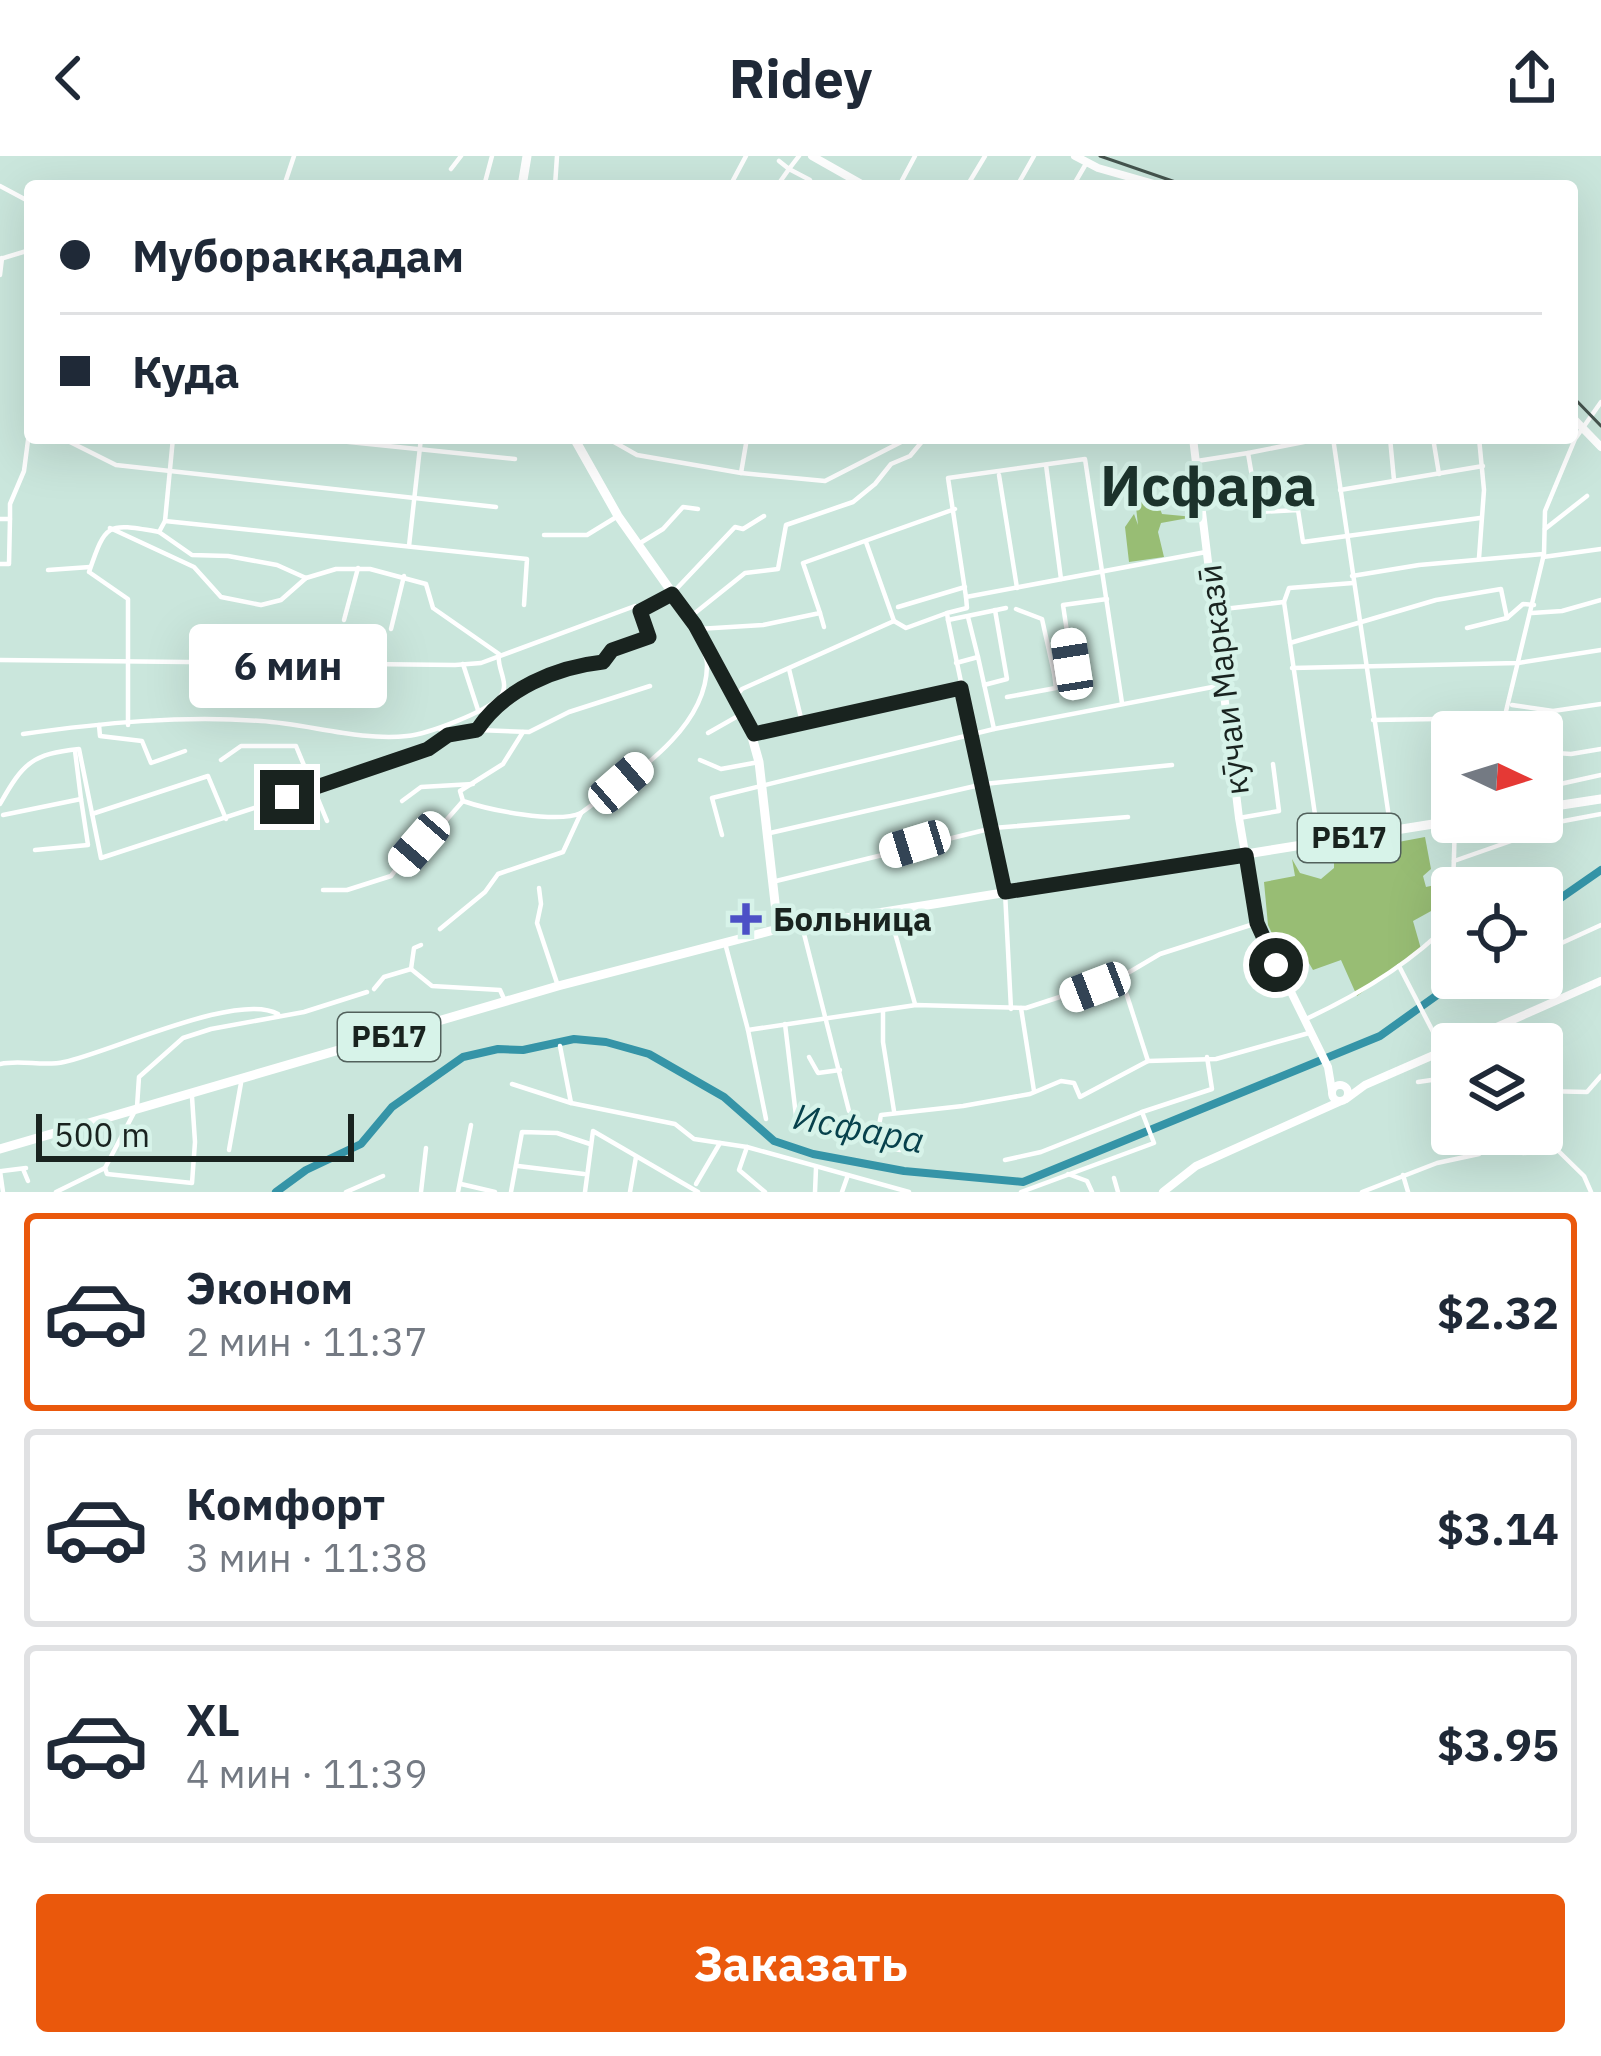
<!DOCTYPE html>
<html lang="ru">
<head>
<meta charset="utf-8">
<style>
	:root { --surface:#fff; --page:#f6f6f7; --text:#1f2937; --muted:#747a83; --line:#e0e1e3; --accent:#ea580c }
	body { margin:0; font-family:"IBM Plex Sans",sans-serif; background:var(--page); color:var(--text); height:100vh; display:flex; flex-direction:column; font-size:45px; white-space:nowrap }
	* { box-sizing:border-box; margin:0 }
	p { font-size:39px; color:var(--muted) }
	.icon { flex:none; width:66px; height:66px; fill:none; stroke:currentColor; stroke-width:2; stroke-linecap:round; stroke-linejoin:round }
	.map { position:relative; height:1036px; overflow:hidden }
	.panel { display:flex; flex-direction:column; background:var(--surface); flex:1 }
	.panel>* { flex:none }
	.guide { position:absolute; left:24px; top:24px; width:1554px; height:264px; border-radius:12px; box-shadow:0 12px 48px #0002; display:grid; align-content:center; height:264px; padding:0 36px; background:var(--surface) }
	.needle { width:78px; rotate:94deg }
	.fabs { position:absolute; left:1431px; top:555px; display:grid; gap:24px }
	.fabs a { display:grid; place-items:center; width:132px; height:132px; border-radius:12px; background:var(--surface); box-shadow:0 12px 48px #0002; font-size:60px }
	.scale { position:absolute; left:36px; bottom:30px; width:318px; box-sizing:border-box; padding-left:12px; border:6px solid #19231f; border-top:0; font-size:33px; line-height:42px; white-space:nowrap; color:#19231f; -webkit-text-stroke:9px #d7f3e9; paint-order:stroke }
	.end { position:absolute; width:54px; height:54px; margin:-27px; border:15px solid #19231f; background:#fff; box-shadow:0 0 0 6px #fff }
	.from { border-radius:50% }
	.bubble { position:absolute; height:84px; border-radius:12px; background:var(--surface); box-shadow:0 12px 48px #0002; font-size:39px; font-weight:700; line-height:84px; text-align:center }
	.car { position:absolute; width:36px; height:72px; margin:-36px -18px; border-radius:15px; box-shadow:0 0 9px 3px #0007; background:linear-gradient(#fff 24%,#345 0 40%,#fff 0 76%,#345 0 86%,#fff 0) }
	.guide b { display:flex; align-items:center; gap:42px; height:114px; font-size:45px }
	.guide b+b { border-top:3px solid var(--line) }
	.guide i { width:30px; height:30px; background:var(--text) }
	ul { padding:21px 0 0; list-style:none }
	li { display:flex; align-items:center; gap:36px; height:198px; margin:0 24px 18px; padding:0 12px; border:6px solid var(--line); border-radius:12px }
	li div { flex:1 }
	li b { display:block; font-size:45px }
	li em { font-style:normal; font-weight:700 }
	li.on { border-color:var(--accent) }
	li>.icon { width:108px; height:108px; stroke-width:1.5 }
	.primary-button { display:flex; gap:24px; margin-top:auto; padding:24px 36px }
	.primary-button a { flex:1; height:138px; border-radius:12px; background:var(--accent); color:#fff; font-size:48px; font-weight:700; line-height:138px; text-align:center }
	header { display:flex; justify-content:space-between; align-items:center; height:156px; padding:0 36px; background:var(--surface); font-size:54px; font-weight:700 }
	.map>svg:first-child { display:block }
</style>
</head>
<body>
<header><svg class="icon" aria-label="back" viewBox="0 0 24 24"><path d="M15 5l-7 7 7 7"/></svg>Ridey<svg class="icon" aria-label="share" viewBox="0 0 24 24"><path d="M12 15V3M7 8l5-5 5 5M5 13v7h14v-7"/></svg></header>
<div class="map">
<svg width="1601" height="1036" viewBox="0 0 1601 1036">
	<rect width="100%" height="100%" fill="#cae6dc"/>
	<g fill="#98bd74">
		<polygon points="1156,342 1162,358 1194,361 1161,367 1158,376 1164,401 1129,406 1125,371 1134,358 1138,369 1136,351 1143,344"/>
		<polygon points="1425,681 1431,713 1423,720 1426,731 1435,729 1442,749 1413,765 1421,793 1357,840 1341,804 1313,814 1306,802 1297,802 1288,783 1277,788 1268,769 1264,726 1295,720 1292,703 1300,717 1321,723 1334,712 1334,698 1345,702 1345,696"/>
	</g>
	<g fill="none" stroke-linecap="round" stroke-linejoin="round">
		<g stroke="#3594a7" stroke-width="8">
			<polyline points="1542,755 1601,714"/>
			<polyline points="276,1036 306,1014 361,988 392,951 463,901 498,893 523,894 574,883 606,886 649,898 724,941 774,985 813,998 904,1015 1023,1026 1380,880 1461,822"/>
		</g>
		<g stroke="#fff" stroke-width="4.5">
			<polyline points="779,5 789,13 799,0"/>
			<polyline points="451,13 461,0"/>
			<polyline points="0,30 30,46"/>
			<polyline points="284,30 294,0"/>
			<polyline points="484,30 492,0"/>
			<polyline points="555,30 557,0"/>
			<polyline points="730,30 746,0"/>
			<polyline points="777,30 789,13 810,24"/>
			<polyline points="899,30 915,0"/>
			<polyline points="967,30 985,0"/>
			<polyline points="1017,30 1034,0"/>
			<polyline points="1073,30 1087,6"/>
			<polyline points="0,103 30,94"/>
			<polyline points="0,119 2,102"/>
			<polyline points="62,282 116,309 496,351"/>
			<polyline points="310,282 515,303"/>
			<polyline points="607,282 637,299 741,317 825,325 909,282"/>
			<polyline points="1333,282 1391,675"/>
			<polyline points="1390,282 1394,324"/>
			<polyline points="1433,282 1439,318"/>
			<polyline points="1479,282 1484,334 1479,402"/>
			<polyline points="1248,297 1324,282"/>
			<polyline points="1197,305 1248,297 1258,356 1298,354 1303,386 1480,362"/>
			<polyline points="1046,309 1061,423"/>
			<polyline points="741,317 747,282"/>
			<polyline points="999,319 1017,432"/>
			<polyline points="1340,334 1483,310"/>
			<polyline points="0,363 10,363 10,348 24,315 30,269"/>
			<polyline points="165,365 527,403 524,449"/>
			<polyline points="110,372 194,411 221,441 261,449 281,444 306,422"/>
			<polyline points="1545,373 1587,340"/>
			<polyline points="544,379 587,379 618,360"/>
			<polyline points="866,386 894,465"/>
			<polyline points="637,389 663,373 683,351 698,353"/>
			<polyline points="409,390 421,282"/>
			<polyline points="1543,401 1601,393"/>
			<polyline points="0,408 9,408 10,363"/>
			<polyline points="48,414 90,411"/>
			<polyline points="1352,420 1419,409 1543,398"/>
			<polyline points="966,441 948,322 1085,303 1122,547"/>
			<polyline points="898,451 965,431"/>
			<polyline points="1016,453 1042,463 1054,517"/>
			<polyline points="1215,454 1284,446"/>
			<polyline points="820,457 824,471"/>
			<polyline points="1532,457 1562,455 1601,444"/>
			<polyline points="690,461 745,417 778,413 786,369 853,346 875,328 891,308 910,300 925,282"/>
			<polyline points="968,461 978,501"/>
			<polyline points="344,464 358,412"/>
			<polyline points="948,464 1005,736 1011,853"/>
			<polyline points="948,464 947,457 967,452 966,441 1206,396"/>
			<polyline points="948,464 1006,452"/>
			<polyline points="1467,472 1507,462 1523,448 1534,449"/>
			<polyline points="391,473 404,420"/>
			<polyline points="698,473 763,469 820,457 803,407 955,353"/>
			<polyline points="1290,487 1436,444 1501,433 1507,462"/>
			<polyline points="0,504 455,509 481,507 635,450 640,455 664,446 735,371 743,373 764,360"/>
			<polyline points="956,507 978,501 994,573"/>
			<polyline points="463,508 478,554"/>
			<polyline points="1292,512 1518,507 1601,494"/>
			<polyline points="789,513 802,566"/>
			<polyline points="984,529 1007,523 995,454"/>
			<polyline points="736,540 742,533 894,465 906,472 947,457"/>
			<polyline points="1007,541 1056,532 1054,517 1072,509 1063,449 1107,443"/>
			<polyline points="1512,549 1553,555 1601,548"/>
			<polyline points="1373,564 1505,562"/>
			<polyline points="99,569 100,580 142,585 151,607 185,595"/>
			<path d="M128 569V443L89 416C106 366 107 367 159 376L165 365 173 282"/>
			<path d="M440 573 448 579 477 574C504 533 556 511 603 506L612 494 649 481 640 455"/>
			<polyline points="477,574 529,576 569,556 650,530"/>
			<path d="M523 576 503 608 460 635 463 645C489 654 557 668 581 657 629 621 706 576 707 510 708 501 701 492 699 483"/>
			<polyline points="1501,576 1544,398 1545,355 1575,283 1601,246"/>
			<polyline points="708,577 745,556"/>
			<path d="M23 578C101 567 182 559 261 565 309 568 359 585 407 580 428 578 486 556 500 541 511 528 496 512 499 498L433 452 426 428 370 413H336L306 422 277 409 228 400 192 399 159 376"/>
			<polyline points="754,578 959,532"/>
			<polyline points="75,595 81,643"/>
			<polyline points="1542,596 1571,598 1601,593"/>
			<polyline points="221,604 241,590 296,590 327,665"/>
			<polyline points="700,604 721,613 759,606"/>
			<polyline points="1542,632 1601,619"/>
			<polyline points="402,645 421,631 473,628"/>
			<path d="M0 648C23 607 32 598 79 593L101 702 334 626 428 593 448 579"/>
			<polyline points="92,658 208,620 226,663"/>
			<polyline points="3,659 81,643 88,689 35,694"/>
			<polyline points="1239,662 1279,655 1273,608"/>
			<polyline points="770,677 984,628 1172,609"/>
			<polyline points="722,679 712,642 994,573 1223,529"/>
			<polyline points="1319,686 1284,446 1289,432 1353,427"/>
			<polyline points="1454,705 1514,684 1537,670 1601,658"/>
			<polyline points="772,726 993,672 1128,661"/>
			<polyline points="539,732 541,748 537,767 558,830"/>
			<polyline points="1453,732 1455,666"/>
			<polyline points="323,734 347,734 391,720 422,680 442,669 463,645"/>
			<polyline points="889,756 915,848"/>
			<polyline points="802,770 849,955"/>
			<polyline points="440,773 485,736 498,718 563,696 581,657"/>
			<polyline points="725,787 748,874 766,963"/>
			<polyline points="1542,796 1601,769"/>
			<polyline points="1399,810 1443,895"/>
			<polyline points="411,813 414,792 421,789"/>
			<polyline points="1121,821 1148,905"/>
			<polyline points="374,833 384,821 411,813 432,830 500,834 505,845"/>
			<polyline points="1021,852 1034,935"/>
			<polyline points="883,854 883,886 894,955"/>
			<path d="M1306 863C1360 838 1410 808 1452 765V756"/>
			<polyline points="785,868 797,968"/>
			<polyline points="748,874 916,849 1026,852 1121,821 1160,798 1257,767"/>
			<polyline points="560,890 571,947"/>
			<polyline points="809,901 818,917 840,914"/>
			<path d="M0 908C21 903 43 911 64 906 111 896 238 835 278 858"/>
			<polyline points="1418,926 1452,921"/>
			<polyline points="512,928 571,947 675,968 694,983 747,991 909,1036"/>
			<polyline points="1542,935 1587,936 1601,920"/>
			<polyline points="1142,956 1212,933 1207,901"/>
			<polyline points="1541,978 1584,1020 1591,1036"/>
			<polyline points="747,991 739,1014 765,1036"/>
			<polyline points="229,994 241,927"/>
			<polyline points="900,994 875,989 881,959 963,950 1030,938 1061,925 1074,927 1080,941 1148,905 1216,903 1309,877"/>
			<polyline points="1523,997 1538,996 1535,978"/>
			<polyline points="1005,1004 1041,996 1142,956 1154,987 1021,1036"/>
			<polyline points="518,1010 584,1018"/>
			<polyline points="105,1012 107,1018 192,1027 195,986 192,941"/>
			<polyline points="23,1013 28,1025"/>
			<polyline points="0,1015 3,1036"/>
			<polyline points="2,1015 26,1012"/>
			<polyline points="1068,1018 1087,1025 1092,1036"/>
			<polyline points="1403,1019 1408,1036"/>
			<polyline points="1114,1022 1118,1036"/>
			<polyline points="461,1028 495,1036"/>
			<polyline points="696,1028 720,987"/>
			<polyline points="56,1036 105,1012 137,951 139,921 183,882 211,873 304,856 367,836"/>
			<polyline points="346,1036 383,1020"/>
			<polyline points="421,1036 426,992"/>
			<polyline points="458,1036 471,969"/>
			<polyline points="511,1036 522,976 557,977 590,988"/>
			<polyline points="585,1036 593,975 698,1036"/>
			<polyline points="630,1036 636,1001"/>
			<polyline points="815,1036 816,1012"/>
			<polyline points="842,1036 848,1019"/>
			<polyline points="1362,1036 1437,1007 1479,998 1497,983 1531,978"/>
		</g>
		<g stroke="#fff" stroke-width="8">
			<polyline points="812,0 865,30"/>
			<polyline points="1075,0 1098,12 1161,30"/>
			<polyline points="1572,261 1601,291"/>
			<polyline points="1193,282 1239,662 1257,767 1328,911 1332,935"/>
			<polyline points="1458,888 1601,825"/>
			<circle cx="1340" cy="937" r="8"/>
			<polyline points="1346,943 1365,929 1452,891"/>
			<polyline points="1163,1036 1196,1010 1341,945"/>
		</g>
		<g stroke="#fff" stroke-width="9">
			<polyline points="522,30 527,0"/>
			<polyline points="574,282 618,360 695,469 745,556 759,606 778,773"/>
			<polyline points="1542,652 1601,643"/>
			<polyline points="0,993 558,830 778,773 1452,665"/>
		</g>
		<g stroke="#45544e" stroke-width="3">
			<polyline points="1100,0 1187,30"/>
			<polyline points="1572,240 1601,270"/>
		</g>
	</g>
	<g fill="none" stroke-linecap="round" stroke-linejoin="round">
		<path stroke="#19231f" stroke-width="15" d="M287 641 428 593 448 579 477 574C504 533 556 511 603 506L612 494 649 481 640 455 672 438 695 469 754 578 961 532 1005 736 1246 699 1257 767 1276 809"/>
	</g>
	<path fill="#4c50c6" stroke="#d7f3e9" stroke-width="4.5" d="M740 745h12v12h12v12h-12v12h-12v-12h-12v-12h12z"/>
	<g text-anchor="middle" stroke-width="9" stroke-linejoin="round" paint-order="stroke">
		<g fill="#d7f3e9" stroke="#52615c" stroke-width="3">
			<rect x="1298" y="658" width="102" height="48" rx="9"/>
			<rect x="338" y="857" width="102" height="48" rx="9"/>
		</g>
		<g font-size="30" font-weight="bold" fill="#19231f">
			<text x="1349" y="692">РБ17</text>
			<text x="389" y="891">РБ17</text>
		</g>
		<g font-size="33" fill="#19231f" stroke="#d7f3e9">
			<text transform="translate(1223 524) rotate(-97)" y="12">кӯчаи Марказӣ</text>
		</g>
		<g font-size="33" font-weight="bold" fill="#19231f" stroke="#d7f3e9" text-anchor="start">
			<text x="773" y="775">Больница</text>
		</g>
		<g font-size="36" font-style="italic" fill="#07414c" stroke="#d7f3e9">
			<text transform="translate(859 972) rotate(11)" y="13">Исфара</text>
		</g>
		<g font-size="57" font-weight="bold" fill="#1c332c" stroke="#d7f3e9">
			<text x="1208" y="350">Исфара</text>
		</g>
	</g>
</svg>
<div class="fabs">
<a><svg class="needle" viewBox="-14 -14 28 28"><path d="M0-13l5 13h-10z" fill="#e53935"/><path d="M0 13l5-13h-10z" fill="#747a83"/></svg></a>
<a><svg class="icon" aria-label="locate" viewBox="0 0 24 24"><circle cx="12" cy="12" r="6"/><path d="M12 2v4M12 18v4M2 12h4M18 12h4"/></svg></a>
<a><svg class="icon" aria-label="layers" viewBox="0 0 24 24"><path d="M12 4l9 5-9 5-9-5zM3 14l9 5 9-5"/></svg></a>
</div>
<div class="scale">500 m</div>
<i class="end from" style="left:1276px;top:809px"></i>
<i class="end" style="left:287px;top:641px"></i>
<div class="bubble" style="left:189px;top:468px;width:198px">6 мин</div>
<i class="car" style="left:1072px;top:508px;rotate:351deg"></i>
<i class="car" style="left:621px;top:627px;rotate:49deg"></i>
<i class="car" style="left:419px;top:688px;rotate:221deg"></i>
<i class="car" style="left:915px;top:688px;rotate:253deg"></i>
<i class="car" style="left:1095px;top:831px;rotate:249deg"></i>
<div class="guide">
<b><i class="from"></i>Муборакқадам</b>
<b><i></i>Куда</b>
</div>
</div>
<section class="panel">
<ul>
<li class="on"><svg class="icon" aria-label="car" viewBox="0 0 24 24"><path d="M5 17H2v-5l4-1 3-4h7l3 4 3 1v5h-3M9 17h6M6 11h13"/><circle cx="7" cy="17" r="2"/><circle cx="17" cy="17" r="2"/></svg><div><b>Эконом</b><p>2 мин · 11:37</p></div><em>$2.32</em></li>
<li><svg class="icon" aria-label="car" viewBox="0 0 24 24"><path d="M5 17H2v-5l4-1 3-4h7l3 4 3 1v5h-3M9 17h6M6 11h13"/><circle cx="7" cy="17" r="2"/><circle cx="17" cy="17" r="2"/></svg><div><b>Комфорт</b><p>3 мин · 11:38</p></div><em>$3.14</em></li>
<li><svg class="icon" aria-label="car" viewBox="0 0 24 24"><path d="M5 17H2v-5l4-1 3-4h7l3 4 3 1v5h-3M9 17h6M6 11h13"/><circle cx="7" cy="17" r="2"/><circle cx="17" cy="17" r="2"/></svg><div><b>XL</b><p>4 мин · 11:39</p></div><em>$3.95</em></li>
</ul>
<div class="primary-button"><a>Заказать</a></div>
</section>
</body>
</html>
